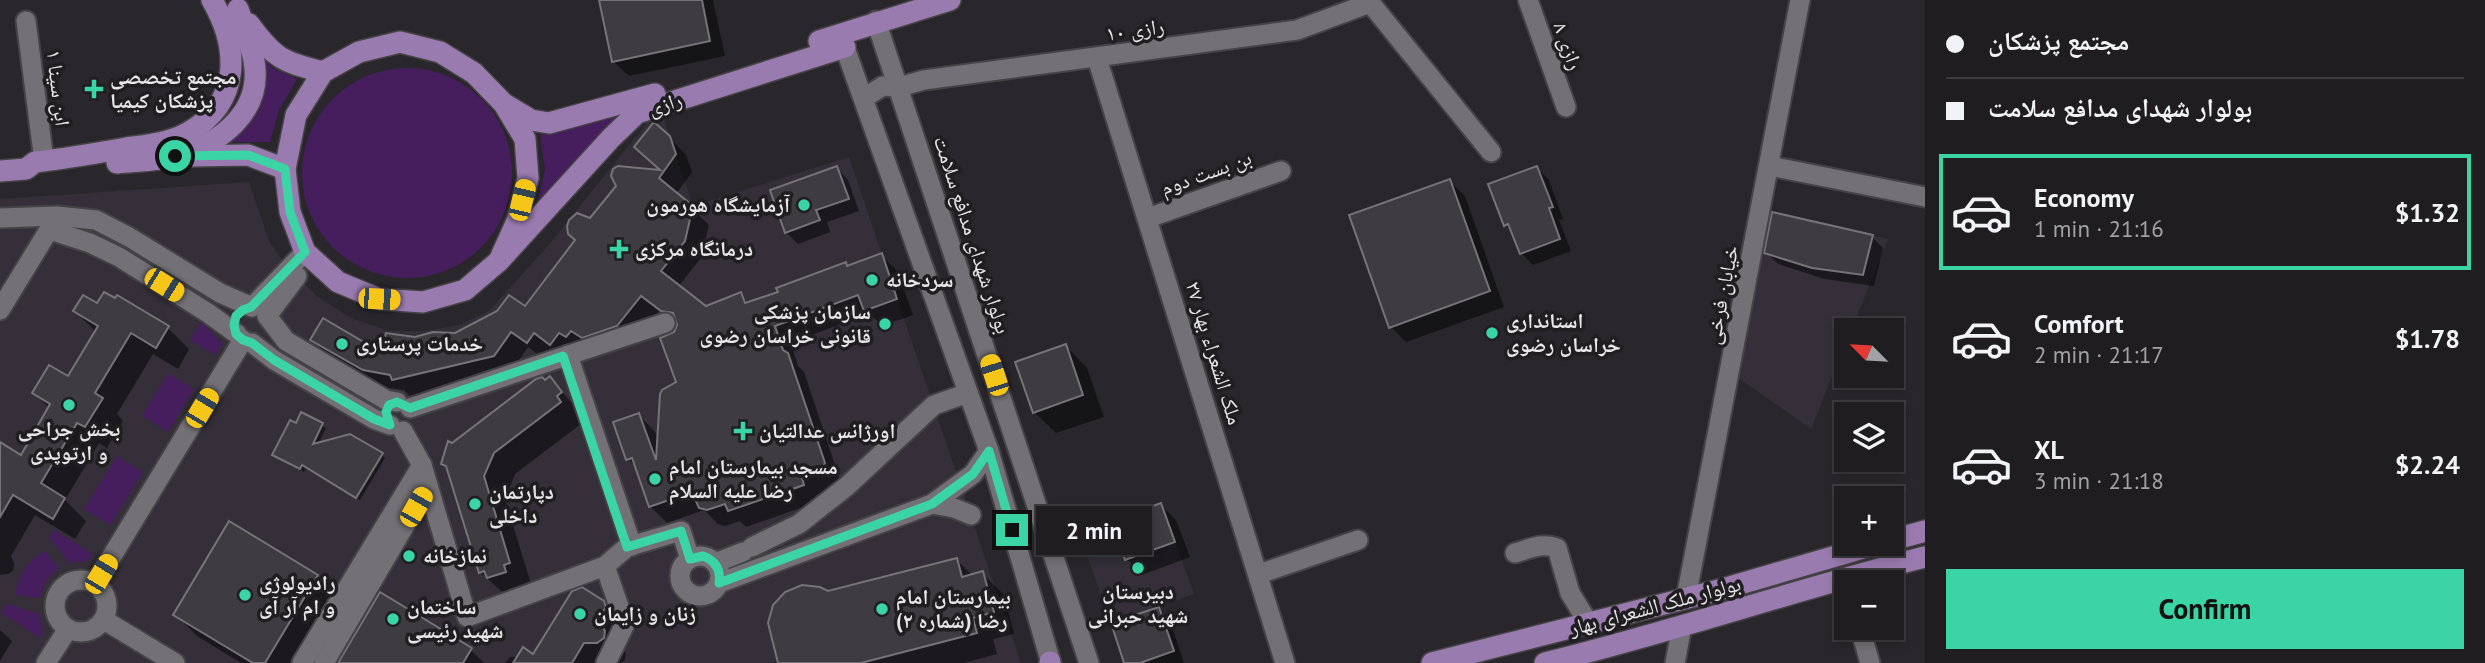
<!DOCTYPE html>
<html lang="en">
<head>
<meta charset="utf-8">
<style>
	:root { --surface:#1f1d20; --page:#272629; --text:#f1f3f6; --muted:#a1a2a5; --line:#3c3b3e; --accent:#3bd4a4 }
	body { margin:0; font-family:"PT Sans","Noto Naskh Arabic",sans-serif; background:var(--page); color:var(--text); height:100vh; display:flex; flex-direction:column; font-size:26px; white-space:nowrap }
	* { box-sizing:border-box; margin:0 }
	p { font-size:23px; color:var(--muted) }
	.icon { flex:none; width:38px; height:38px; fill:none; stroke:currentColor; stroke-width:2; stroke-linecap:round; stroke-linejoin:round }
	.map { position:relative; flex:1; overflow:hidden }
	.drawer { display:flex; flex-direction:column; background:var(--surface); width:560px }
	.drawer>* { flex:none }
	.guide { display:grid; align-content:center; height:154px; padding:0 21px; background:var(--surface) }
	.needle { width:46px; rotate:294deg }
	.controls { position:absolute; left:1834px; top:318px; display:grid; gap:14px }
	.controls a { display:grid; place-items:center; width:70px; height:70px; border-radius:0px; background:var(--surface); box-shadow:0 4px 10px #0003,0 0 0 2px var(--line); font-size:35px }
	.end { position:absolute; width:32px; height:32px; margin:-16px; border:9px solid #3bd4a4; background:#111; box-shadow:0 0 0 4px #111 }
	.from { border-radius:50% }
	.bubble { position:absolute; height:49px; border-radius:0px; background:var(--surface); box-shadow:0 4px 10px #0003,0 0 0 2px var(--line); font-size:23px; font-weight:600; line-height:49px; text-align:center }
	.car { position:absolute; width:21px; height:42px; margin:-21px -10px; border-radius:9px; box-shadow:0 0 5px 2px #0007; background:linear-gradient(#f5c518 24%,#345 0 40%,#f5c518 0 76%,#345 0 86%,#f5c518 0) }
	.guide b { display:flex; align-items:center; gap:24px; height:66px; font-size:26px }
	.guide b+b { border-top:2px solid var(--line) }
	.guide i { width:18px; height:18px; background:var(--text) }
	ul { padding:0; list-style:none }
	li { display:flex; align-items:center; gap:21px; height:116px; margin:0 14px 10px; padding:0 7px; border:4px solid transparent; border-radius:0px }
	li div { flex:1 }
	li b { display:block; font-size:26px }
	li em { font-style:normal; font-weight:600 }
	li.current { border-color:var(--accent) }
	li>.icon { width:63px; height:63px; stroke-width:1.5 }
	.primary-button { display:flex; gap:14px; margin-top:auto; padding:14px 21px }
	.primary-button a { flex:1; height:80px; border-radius:0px; background:var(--accent); color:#111; font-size:28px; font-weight:600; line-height:80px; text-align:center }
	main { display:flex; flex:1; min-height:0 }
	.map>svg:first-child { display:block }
</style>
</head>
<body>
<main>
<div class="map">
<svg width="1925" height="663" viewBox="0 0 1925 663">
	<rect width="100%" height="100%" fill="#29272b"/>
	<g fill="#342f38">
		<polygon points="660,107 693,206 849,157 1021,663 0,663 0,199 249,182 270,243 288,268 318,297 351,318 390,331 424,331 459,325 489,311 546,248"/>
		<polygon points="1769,211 1888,239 1851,331 1846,331 1846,342 1811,429 1737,377"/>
		<polygon points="1161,503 1194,594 1111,623 1079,533"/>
	</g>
	<g fill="#461e5e">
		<polygon points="262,55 272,68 297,79 279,110 270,142 211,142 236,122"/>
		<circle cx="407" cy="173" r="105"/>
		<polygon points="623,111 538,202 545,169 540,135"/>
		<polygon points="201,322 223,344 215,355 190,340"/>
		<polygon points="168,373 194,389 168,432 142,416"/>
		<polygon points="117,456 143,472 110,525 84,509"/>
		<polygon points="54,530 93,554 88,561 70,563 49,538"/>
		<path d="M45 551 59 568 46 580 40 598 15 595C19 575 26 561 45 551Z"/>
		<polygon points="7,604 39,614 43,632 40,638 1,613"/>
	</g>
	<g fill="#0007">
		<polygon points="600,0 713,0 725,56 629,76 613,61"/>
		<polygon points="669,137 686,155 692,172 676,194 709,225 701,258 678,287 705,308 740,295 749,304 881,255 898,272 913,315 882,326 869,313 791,343 798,366 804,372 841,483 837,488 818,495 820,501 746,527 740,521 725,526 718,524 704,510 667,523 650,506 638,469 628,459 639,415 655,432 659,441 678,383 676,334 677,325 659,311 633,342 568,360 552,348 544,359 528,347 511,372 410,396 404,390 381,387 329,356 312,340 380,353 416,338 455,334 525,308 590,220 663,172"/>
		<polygon points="837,168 848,180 859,211 827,222 830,232 798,244 786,232"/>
		<polygon points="1537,168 1549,180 1563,219 1559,220 1571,251 1533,265 1521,253 1514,233 1505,225"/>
		<polygon points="1449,181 1465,196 1504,307 1406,342 1391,327"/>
		<polygon points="1872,237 1883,248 1874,286 1825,279 1778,264 1766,252"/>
		<polygon points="98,306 168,328 189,349 178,369 153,354 117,414 123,421 107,448 99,443 65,500 86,521 75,539 35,515 11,556 14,564 13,571 8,574 0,575 0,444 21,457 50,409 34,393 69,379 96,332 75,311"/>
		<polygon points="1066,346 1087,368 1104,417 1056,433 1034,412"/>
		<polygon points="550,379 582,414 577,418 581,424 515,474 505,499 531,584 510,599 480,572 449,470 443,464 453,444"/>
		<polygon points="302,415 326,428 318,444 382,455 385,458 360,500 306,467 304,472 274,455"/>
		<polygon points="1161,505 1176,520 1190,557 1142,575 1127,559"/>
		<polygon points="957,560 973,576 982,573 1004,595 1014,634 993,639 997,654 964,663 772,663 779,661 828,593"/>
		<polygon points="317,576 339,598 299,663 241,663 197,636 175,614"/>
		<polygon points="381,594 471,650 484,663 340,663"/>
		<polygon points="603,602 625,625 620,642 626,654 625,660 621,663 505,663 510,657 534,656"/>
		<polygon points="1158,609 1170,621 1184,663 1126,663"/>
		<polygon points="0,630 12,641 0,661"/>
	</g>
	<g fill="#3e3c40" stroke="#767478" stroke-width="2">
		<polygon points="599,0 702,0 710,41 612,62"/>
		<polygon points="654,122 670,136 676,154 659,178 693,206 685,241 661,271 706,306 741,292 745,303 778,292 776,288 846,262 847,266 882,253 897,299 864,311 858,295 775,326 783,350 788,353 825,463 821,472 802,478 804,485 728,511 725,504 707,510 699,508 692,492 649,507 632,458 626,460 613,422 639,413 656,460 660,394 662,390 676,382 660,338 674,332 677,325 673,313 661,311 641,296 617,326 582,338 571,331 566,337 559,333 550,345 534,333 527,343 511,332 494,356 392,380 390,375 363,370 310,340 323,318 379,351 386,333 415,337 433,332 455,333 497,311 509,295 525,306 575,240 568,234 567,226 569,220 577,213 590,218 616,186 611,176 613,169 618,166 660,170 634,147"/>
		<polygon points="837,166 849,199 816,210 820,220 785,233 770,190"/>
		<polygon points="1537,166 1553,207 1549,208 1560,239 1520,254 1508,224 1504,226 1488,184"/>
		<polygon points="1450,179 1490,291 1389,328 1349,215"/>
		<polygon points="1772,212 1873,235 1863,275 1812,268 1764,253"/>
		<polygon points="104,292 115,298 117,295 169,326 156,348 131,333 95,393 103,398 85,427 77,423 41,483 65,498 53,519 13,495 0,517 0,442 21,455 50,404 32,393 49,365 68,376 98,326 73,311 83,295 97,303"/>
		<polygon points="1066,344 1083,395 1033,413 1015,362"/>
		<polygon points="550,376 562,392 557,396 561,402 494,453 484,476 510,563 504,565 506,572 487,578 484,571 479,573 446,466 441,464 448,441 452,443 536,379 542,377 545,380"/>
		<polygon points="301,412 323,423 313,444 350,434 383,453 356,498 302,465 300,469 272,455 290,420 296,423"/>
		<polygon points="1161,503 1175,542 1125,560 1111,521"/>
		<polygon points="229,521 318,575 265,663 253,663 173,615"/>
		<polygon points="957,558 962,577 983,571 994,612 973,618 977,633 861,663 778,663 768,623 773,605 785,592 802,585 820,587 828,591"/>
		<polygon points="582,587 604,601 606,607 599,619 605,631 604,638 597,643 584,643 572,663 513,663 523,647 533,654 572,591"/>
		<polygon points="380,592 472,648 463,663 338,663"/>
		<polygon points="1159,607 1174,651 1140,663 1124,663 1111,623"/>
	</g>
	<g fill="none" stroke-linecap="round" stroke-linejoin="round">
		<defs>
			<g id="minor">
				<polyline points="1368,0 1491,152"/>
				<polyline points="1528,0 1566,107"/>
				<polyline points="26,21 44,161"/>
				<polyline points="876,21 1089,663"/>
				<polyline points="840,34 989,451 1051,663"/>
				<polyline points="1097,58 1285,663"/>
				<polyline points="864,98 883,86 899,87 924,80 1297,30 1370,3"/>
				<polyline points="1770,166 1925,197"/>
				<polyline points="0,218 57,216 96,220 129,237 220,293 252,307 305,252"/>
				<polyline points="1148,218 1281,171"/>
				<polyline points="50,230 90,243 119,257 208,313 237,334"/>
				<polyline points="297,276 267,316 286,341 386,400 397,402"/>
				<polyline points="0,310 55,220"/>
				<polyline points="252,343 274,360 374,419 390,425"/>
				<polyline points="568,355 632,546"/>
				<polyline points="410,408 665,323"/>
				<polyline points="403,431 422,465 467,617 605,566 627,547 681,531 690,559"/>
				<polyline points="932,504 954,508 971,515"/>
				<polyline points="752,547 799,524 846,487 934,405 968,393"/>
				<path d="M1515 553C1529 549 1542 542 1557 548L1570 593 1589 624"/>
				<circle cx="700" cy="576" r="20"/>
				<polyline points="715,563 743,552"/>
				<polyline points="605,566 625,624 606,663"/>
				<polyline points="1259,574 1358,540"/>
				<circle cx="81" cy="606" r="26"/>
				<polyline points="719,583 932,504 973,474 989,451"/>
				<polyline points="95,584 243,340"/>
				<polyline points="1686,598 1800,0"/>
				<polyline points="104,620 175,663"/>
				<polyline points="1860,628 1870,663"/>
				<polyline points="46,663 68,629"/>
				<polyline points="302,663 422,465"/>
				<polyline points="324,663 428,486"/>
				<polyline points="1675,663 1682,626"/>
			</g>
			<g id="major">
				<path d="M249 24C274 58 282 62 323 72"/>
				<polyline points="819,41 950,0"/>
				<polyline points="506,105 531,120 549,123 655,94"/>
				<polyline points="191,156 248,155 285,169"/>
				<path d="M117 163C136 161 157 161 176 156 220 144 263 112 254 61 251 44 244 26 238 9"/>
				<path d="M0 171 26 169 35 162C65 159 96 153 126 148 147 145 170 143 189 132 242 101 239 47 212 0"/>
				<polyline points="499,261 517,221 528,178 525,139 504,104 474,73 440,52 400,42 359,52 323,72 296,115 285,169 290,212 305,252 338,282 379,299 423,302 465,290 499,261 611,138 637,113 845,47"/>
				<polyline points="1892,540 1925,531"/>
				<polyline points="1050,663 1050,662"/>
				<polyline points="1432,663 1719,590 1877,544"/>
				<path d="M1545 663C1673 632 1797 589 1925 557"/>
			</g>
		</defs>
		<use href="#minor" stroke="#454346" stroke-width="23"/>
		<use href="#major" stroke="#454346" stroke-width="24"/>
		<use href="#minor" stroke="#737175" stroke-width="19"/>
		<use href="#major" stroke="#9a7bb0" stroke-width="21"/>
	</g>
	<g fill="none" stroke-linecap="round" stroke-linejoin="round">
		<path stroke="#3bd4a4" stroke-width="9" d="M175 156 248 155 285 169 290 212 305 252 251 307 243 310 236 316 234 325 236 334 243 340 252 343 274 360 374 419 390 425 386 412 389 405 397 402 410 408 563 356 627 547 681 531 690 559 703 556C716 561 721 570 719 583L932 504 973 474 989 451 1012 530"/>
	</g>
	<g fill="#3bd4a4" stroke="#201e21" stroke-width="2.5">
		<path d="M90.5 78.5h7v7h7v7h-7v7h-7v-7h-7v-7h7z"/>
		<circle cx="804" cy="205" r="7"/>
		<path d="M615.5 238.5h7v7h7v7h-7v7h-7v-7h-7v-7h7z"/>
		<circle cx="872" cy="280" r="7"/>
		<circle cx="885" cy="324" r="7"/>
		<circle cx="1492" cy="333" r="7"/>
		<circle cx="342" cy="344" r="7"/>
		<circle cx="69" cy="405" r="7"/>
		<path d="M739.5 420.5h7v7h7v7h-7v7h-7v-7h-7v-7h7z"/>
		<circle cx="655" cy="479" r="7"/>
		<circle cx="475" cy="504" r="7"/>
		<circle cx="409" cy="556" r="7"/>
		<circle cx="1138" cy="568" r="7"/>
		<circle cx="245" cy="595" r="7"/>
		<circle cx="882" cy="609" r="7"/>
		<circle cx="580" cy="614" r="7"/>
		<circle cx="393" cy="619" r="7"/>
	</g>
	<g text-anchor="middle" stroke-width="7" stroke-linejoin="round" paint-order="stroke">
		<g font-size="21" fill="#e7e6e8" stroke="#201e21">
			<text transform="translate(1135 30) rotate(-8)" y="7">رازی ۱۰</text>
			<text transform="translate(1568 46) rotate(70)" y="7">رازی ۸</text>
			<text transform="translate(58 88) rotate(83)" y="7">ابن سینا ۱</text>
			<text transform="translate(665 104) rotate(-18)" y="7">رازی</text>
			<text transform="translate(1206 173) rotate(-20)" y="7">بن بست دوم</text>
			<text transform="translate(972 235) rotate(72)" y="7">بولوار شهدای مدافع سلامت</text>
			<text transform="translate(1722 295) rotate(-79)" y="7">خیابان فرخی</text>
			<text transform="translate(1214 353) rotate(73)" y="7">ملک الشعراء بهار ۲۷</text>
			<text transform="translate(1655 606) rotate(-15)" y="7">بولوار ملک الشعرای بهار</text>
		</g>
		<g font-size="21" font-weight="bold" fill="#e7e6e8" stroke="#201e21" text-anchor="start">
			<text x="110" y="84">مجتمع تخصصی<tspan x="110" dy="24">پزشکان کیمیا</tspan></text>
			<text x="790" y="212" text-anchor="end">آزمایشگاه هورمون</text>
			<text x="635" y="256">درمانگاه مرکزی</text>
			<text x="886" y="287">سردخانه</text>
			<text x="871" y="319" text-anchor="end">سازمان پزشکی<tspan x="871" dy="24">قانونی خراسان رضوی</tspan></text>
			<text x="1506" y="328">استانداری<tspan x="1506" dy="24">خراسان رضوی</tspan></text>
			<text x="356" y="351">خدمات پرستاری</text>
			<text x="69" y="436" text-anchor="middle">بخش جراحی<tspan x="69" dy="24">و ارتوپدی</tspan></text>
			<text x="759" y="438">اورژانس عدالتیان</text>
			<text x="669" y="474">مسجد بیمارستان امام<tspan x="669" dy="24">رضا علیه السلام</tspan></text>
			<text x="489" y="499">دپارتمان<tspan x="489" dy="24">داخلی</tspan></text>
			<text x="423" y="563">نمازخانه</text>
			<text x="259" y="590">رادیولوژی<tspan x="259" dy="24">و ام آر آی</tspan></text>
			<text x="1138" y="599" text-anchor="middle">دبیرستان<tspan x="1138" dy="24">شهید حبرانی</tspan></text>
			<text x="896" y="604">بیمارستان امام<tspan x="896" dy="24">رضا (شماره ۲)</tspan></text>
			<text x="407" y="614">ساختمان<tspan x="407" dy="24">شهید رئیسی</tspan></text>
			<text x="594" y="621">زنان و زایمان</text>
		</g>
	</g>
</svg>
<div class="controls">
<a><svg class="needle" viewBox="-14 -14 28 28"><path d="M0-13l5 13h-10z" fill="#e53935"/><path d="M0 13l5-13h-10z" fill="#a1a2a5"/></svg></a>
<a><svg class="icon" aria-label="layers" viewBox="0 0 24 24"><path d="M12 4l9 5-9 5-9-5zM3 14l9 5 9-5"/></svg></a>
<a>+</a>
<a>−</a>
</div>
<i class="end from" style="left:175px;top:156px"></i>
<i class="end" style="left:1012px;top:530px"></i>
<div class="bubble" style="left:1036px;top:506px;width:116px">2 min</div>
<i class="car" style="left:522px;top:200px;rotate:13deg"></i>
<i class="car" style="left:164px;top:285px;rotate:122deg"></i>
<i class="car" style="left:379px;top:299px;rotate:93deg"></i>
<i class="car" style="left:994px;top:375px;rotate:342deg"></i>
<i class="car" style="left:202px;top:408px;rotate:31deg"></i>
<i class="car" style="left:416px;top:507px;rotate:30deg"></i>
<i class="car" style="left:101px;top:574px;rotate:31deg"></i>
</div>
<section class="drawer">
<div class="guide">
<b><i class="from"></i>مجتمع پزشکان</b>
<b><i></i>بولوار شهدای مدافع سلامت</b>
</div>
<ul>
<li class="current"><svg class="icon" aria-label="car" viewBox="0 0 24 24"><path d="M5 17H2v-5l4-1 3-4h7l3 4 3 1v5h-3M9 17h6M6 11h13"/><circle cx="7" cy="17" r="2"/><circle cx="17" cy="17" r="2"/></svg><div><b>Economy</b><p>1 min · 21:16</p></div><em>$1.32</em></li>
<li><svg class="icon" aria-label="car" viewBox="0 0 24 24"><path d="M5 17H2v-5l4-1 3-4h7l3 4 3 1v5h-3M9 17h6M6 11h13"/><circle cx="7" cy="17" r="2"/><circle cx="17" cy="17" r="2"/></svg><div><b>Comfort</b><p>2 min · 21:17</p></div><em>$1.78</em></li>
<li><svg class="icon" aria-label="car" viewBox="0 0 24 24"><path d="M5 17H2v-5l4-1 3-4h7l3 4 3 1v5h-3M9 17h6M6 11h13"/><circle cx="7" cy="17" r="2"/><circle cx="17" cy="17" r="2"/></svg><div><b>XL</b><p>3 min · 21:18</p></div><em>$2.24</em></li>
</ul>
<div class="primary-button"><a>Confirm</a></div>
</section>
</main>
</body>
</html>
